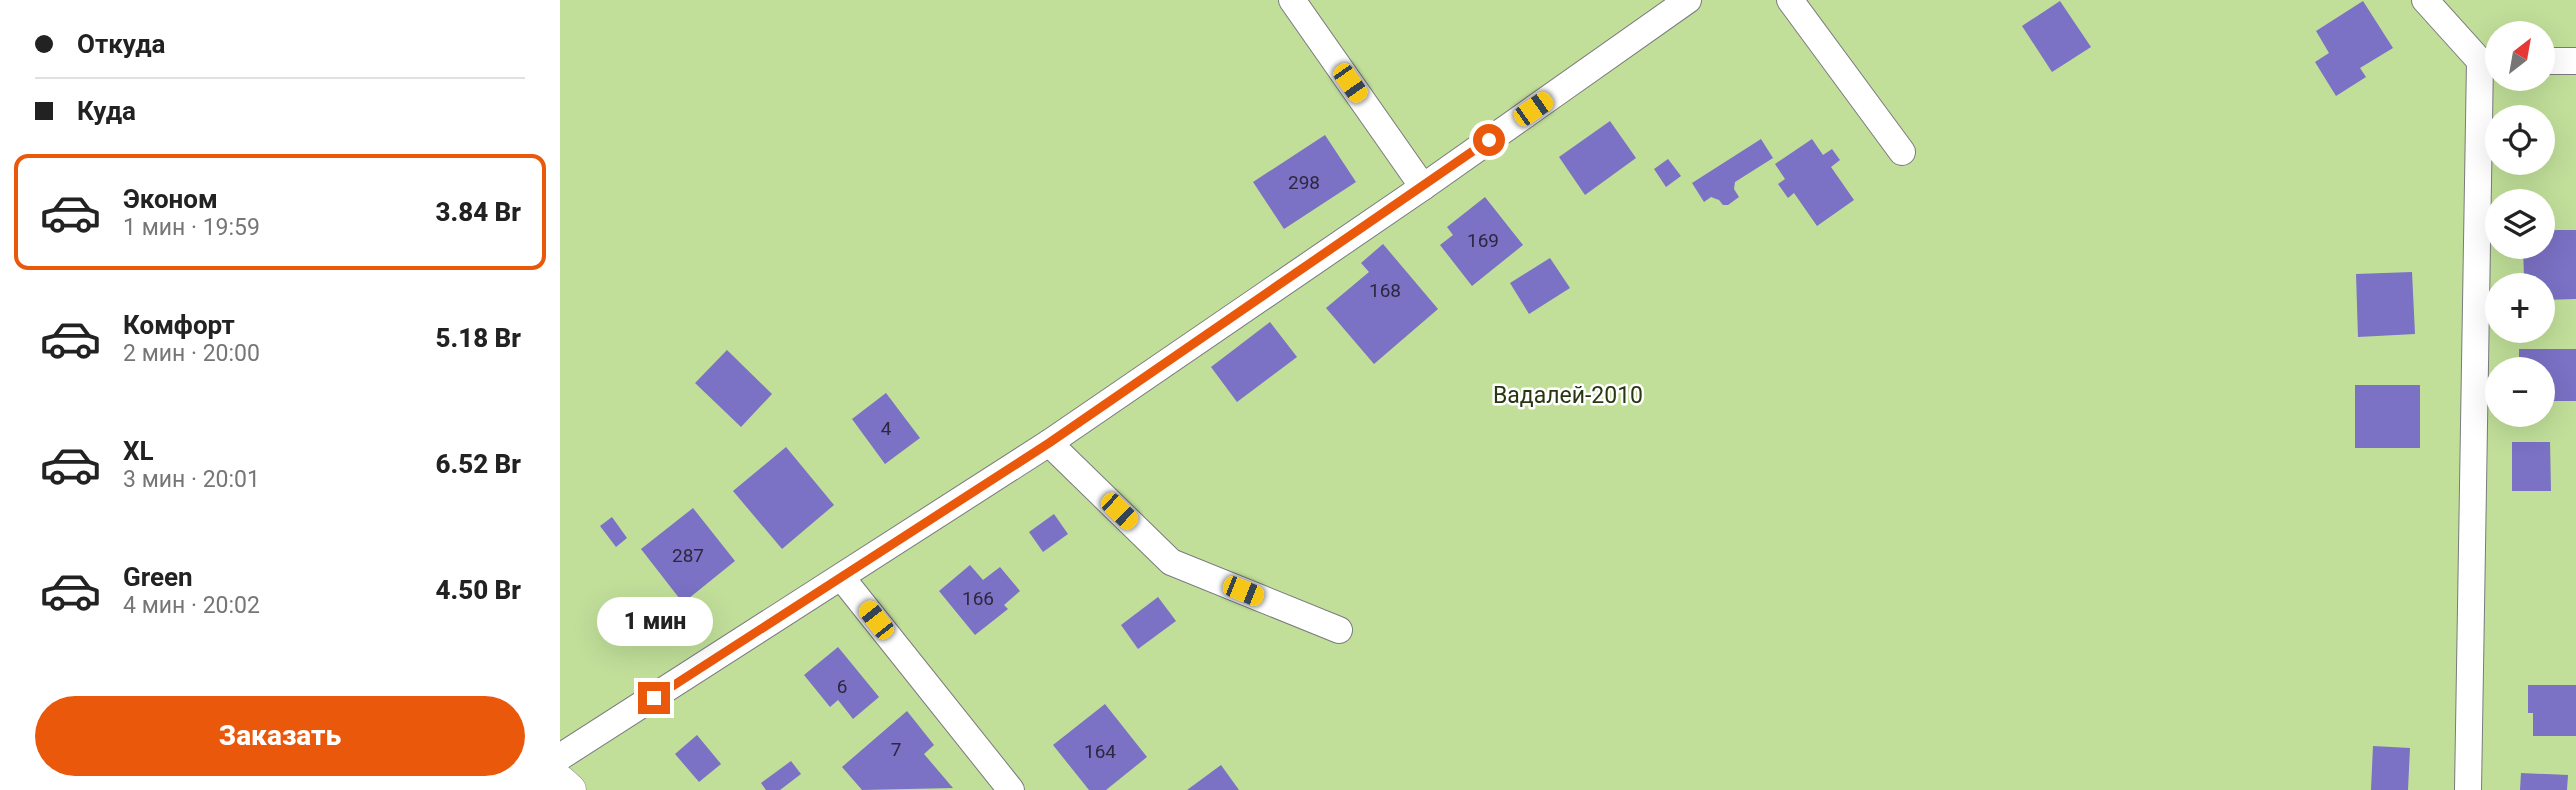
<!DOCTYPE html>
<html lang="ru">
<head>
<meta charset="utf-8">
<style>
	:root { --surface:#fff; --page:#f2f2f2; --text:#222; --muted:#767676; --line:#e0e0e0; --accent:#ea580c }
	body { margin:0; font-family:Roboto,sans-serif; background:var(--page); color:var(--text); height:100vh; display:flex; flex-direction:column; font-size:26px; white-space:nowrap }
	* { box-sizing:border-box; margin:0 }
	p { font-size:23px; color:var(--muted) }
	.icon { flex:none; width:38px; height:38px; fill:none; stroke:currentColor; stroke-width:2; stroke-linecap:round; stroke-linejoin:round }
	.map { position:relative; flex:1; overflow:hidden }
	.side { display:flex; flex-direction:column; background:var(--surface); width:560px }
	.side>* { flex:none }
	.guide { display:grid; align-content:center; height:154px; padding:0 35px; background:var(--surface) }
	.needle { width:46px; rotate:31deg }
	.controls { position:absolute; left:1925px; top:21px; display:grid; gap:14px }
	.controls a { display:grid; place-items:center; width:70px; height:70px; border-radius:50%; background:var(--surface); box-shadow:0 7px 28px #0002; font-size:35px }
	.end { position:absolute; width:32px; height:32px; margin:-16px; border:9px solid #ea580c; background:#fff; box-shadow:0 0 0 4px #fff }
	.from { border-radius:50% }
	.bubble { position:absolute; height:49px; border-radius:24px; background:var(--surface); box-shadow:0 7px 28px #0002; font-size:23px; font-weight:800; line-height:49px; text-align:center }
	.car { position:absolute; width:21px; height:42px; margin:-21px -10px; border-radius:9px; box-shadow:0 0 5px 2px #0007; background:linear-gradient(#f5c518 24%,#345 0 40%,#f5c518 0 76%,#345 0 86%,#f5c518 0) }
	.guide b { display:flex; align-items:center; gap:24px; height:66px; font-size:26px }
	.guide b+b { border-top:2px solid var(--line) }
	.guide i { width:18px; height:18px; background:var(--text) }
	ul { padding:0; list-style:none }
	li { display:flex; align-items:center; gap:21px; height:116px; margin:0 14px 10px; padding:0 21px; border:4px solid transparent; border-radius:14px }
	li div { flex:1 }
	li b { display:block; font-size:26px }
	li em { font-style:normal; font-weight:800 }
	li.selected { border-color:var(--accent) }
	li>.icon { width:63px; height:63px; stroke-width:1.5 }
	.action { display:flex; gap:14px; margin-top:auto; padding:14px 35px }
	.action a { flex:1; height:80px; border-radius:42px; background:var(--accent); color:#fff; font-size:28px; font-weight:800; line-height:80px; text-align:center }
	main { display:flex; flex:1; min-height:0 }
	.map>svg:first-child { display:block }
</style>
</head>
<body>
<main>
<section class="side">
<div class="guide">
<b><i class="from"></i>Откуда</b>
<b><i></i>Куда</b>
</div>
<ul>
<li class="selected"><svg class="icon" aria-label="car" viewBox="0 0 24 24"><path d="M5 17H2v-5l4-1 3-4h7l3 4 3 1v5h-3M9 17h6M6 11h13"/><circle cx="7" cy="17" r="2"/><circle cx="17" cy="17" r="2"/></svg><div><b>Эконом</b><p>1 мин · 19:59</p></div><em>3.84 Br</em></li>
<li><svg class="icon" aria-label="car" viewBox="0 0 24 24"><path d="M5 17H2v-5l4-1 3-4h7l3 4 3 1v5h-3M9 17h6M6 11h13"/><circle cx="7" cy="17" r="2"/><circle cx="17" cy="17" r="2"/></svg><div><b>Комфорт</b><p>2 мин · 20:00</p></div><em>5.18 Br</em></li>
<li><svg class="icon" aria-label="car" viewBox="0 0 24 24"><path d="M5 17H2v-5l4-1 3-4h7l3 4 3 1v5h-3M9 17h6M6 11h13"/><circle cx="7" cy="17" r="2"/><circle cx="17" cy="17" r="2"/></svg><div><b>XL</b><p>3 мин · 20:01</p></div><em>6.52 Br</em></li>
<li><svg class="icon" aria-label="car" viewBox="0 0 24 24"><path d="M5 17H2v-5l4-1 3-4h7l3 4 3 1v5h-3M9 17h6M6 11h13"/><circle cx="7" cy="17" r="2"/><circle cx="17" cy="17" r="2"/></svg><div><b>Green</b><p>4 мин · 20:02</p></div><em>4.50 Br</em></li>
</ul>
<div class="action"><a>Заказать</a></div>
</section>
<div class="map">
<svg width="2016" height="790" viewBox="0 0 2016 790">
	<rect width="100%" height="100%" fill="#f5f5fa"/>
	<path fill="#c1df99" fill-rule="evenodd" d="M0 0H2016V790H6L0 784ZM1937 33H1983V79H1937ZM1937 117H1983V163H1937ZM1937 201H1983V247H1937ZM1937 285H1983V331H1937ZM1937 369H1983V415H1937Z"/>
	<g fill="#7b71c5">
		<polygon points="1500,1 1531,47 1492,72 1462,26"/>
		<polygon points="1803,1 1833,48 1800,68 1806,77 1776,96 1755,62 1769,53 1756,31"/>
		<polygon points="1050,121 1076,158 1025,195 999,157"/>
		<polygon points="765,135 796,182 724,229 693,182"/>
		<polygon points="1201,139 1213,158 1175,182 1174,189 1179,197 1168,205 1163,205 1159,200 1151,197 1144,202 1132,183"/>
		<polygon points="1252,139 1263,155 1272,149 1280,160 1271,167 1294,200 1257,226 1234,193 1228,198 1218,184 1225,179 1215,164"/>
		<polygon points="1108,159 1121,176 1106,187 1094,169"/>
		<polygon points="925,197 963,245 912,286 880,245 893,235 887,227"/>
		<polygon points="1983,230 2016,230 2016,299 1983,300 1983,285 1977,285 1976,276 1964,276 1963,247 1983,247"/>
		<polygon points="823,244 878,309 814,364 766,308 809,272 801,263"/>
		<polygon points="990,258 1010,288 969,314 950,283"/>
		<polygon points="1852,272 1855,334 1798,337 1796,274"/>
		<polygon points="710,322 737,357 677,402 651,367"/>
		<polygon points="1959,349 2016,349 2016,401 1983,401 1983,369 1959,369"/>
		<polygon points="167,350 212,394 181,427 135,383"/>
		<rect x="1795" y="385" width="65" height="63"/>
		<polygon points="326,393 360,438 325,464 292,419"/>
		<polygon points="1952,442 1990,442 1991,491 1952,491"/>
		<polygon points="226,447 274,505 222,549 173,491"/>
		<polygon points="133,508 175,561 123,603 81,549"/>
		<polygon points="494,514 508,534 483,552 469,532"/>
		<polygon points="52,517 67,538 56,547 40,526"/>
		<polygon points="410,565 423,580 440,567 460,591 444,605 448,609 415,635 379,591"/>
		<polygon points="598,597 616,621 578,649 561,625"/>
		<polygon points="278,647 319,697 293,719 278,700 270,707 244,675"/>
		<polygon points="1968,685 2016,685 2016,736 1973,736 1973,713 1968,713"/>
		<polygon points="545,704 587,757 546,790 529,790 493,745"/>
		<polygon points="347,711 374,745 364,754 393,788 302,790 282,767"/>
		<polygon points="137,735 161,764 139,782 115,754"/>
		<polygon points="1813,746 1850,748 1848,790 1811,790"/>
		<polygon points="231,761 241,774 220,790 206,790 201,783"/>
		<polygon points="661,765 679,790 627,790"/>
		<polygon points="1961,773 2008,775 2007,790 1960,790"/>
	</g>
	<g fill="none" stroke-linecap="round" stroke-linejoin="round">
		<defs>
			<g id="minor">
				<polyline points="732,0 863,187"/>
				<polyline points="1230,0 1342,152"/>
				<polyline points="1865,0 1920,61 1908,790"/>
				<polyline points="1983,61 2016,61"/>
				<polyline points="489,443 611,562 779,630"/>
				<polyline points="282,578 451,790"/>
				<polyline points="0,757 489,443 863,187 1128,0"/>
			</g>
			<polyline id="tertiary" points="0,781 10,790"/>
		</defs>
		<use href="#minor" stroke="#7a7a7f" stroke-width="28"/>
		<use href="#tertiary" stroke="#7a7a7f" stroke-width="33"/>
		<use href="#minor" stroke="#fff" stroke-width="26"/>
		<use href="#tertiary" stroke="#fff" stroke-width="32"/>
	</g>
	<g fill="none" stroke-linecap="round" stroke-linejoin="round">
		<polyline stroke="#ea580c" stroke-width="9" points="94,698 489,443 929,140"/>
	</g>
	<g text-anchor="middle" stroke-width="5" stroke-linejoin="round" paint-order="stroke">
		<g font-size="19" fill="#2b283f">
			<text x="744" y="189">298</text>
			<text x="923" y="247">169</text>
			<text x="825" y="297">168</text>
			<text x="326" y="435">4</text>
			<text x="128" y="562">287</text>
			<text x="418" y="605">166</text>
			<text x="282" y="693">6</text>
			<text x="336" y="756">7</text>
			<text x="540" y="758">164</text>
		</g>
		<g font-size="23" fill="#293711" stroke="#fff">
			<text x="1008" y="403">Вадалей-2010</text>
		</g>
	</g>
</svg>
<div class="controls">
<a><svg class="needle" viewBox="-14 -14 28 28"><path d="M0-13l5 13h-10z" fill="#e53935"/><path d="M0 13l5-13h-10z" fill="#767676"/></svg></a>
<a><svg class="icon" aria-label="locate" viewBox="0 0 24 24"><circle cx="12" cy="12" r="6"/><path d="M12 2v4M12 18v4M2 12h4M18 12h4"/></svg></a>
<a><svg class="icon" aria-label="layers" viewBox="0 0 24 24"><path d="M12 4l9 5-9 5-9-5zM3 14l9 5 9-5"/></svg></a>
<a>+</a>
<a>−</a>
</div>
<i class="end from" style="left:929px;top:140px"></i>
<i class="end" style="left:94px;top:698px"></i>
<div class="bubble" style="left:37px;top:597px;width:116px">1 мин</div>
<i class="car" style="left:790px;top:83px;rotate:145deg"></i>
<i class="car" style="left:973px;top:109px;rotate:55deg"></i>
<i class="car" style="left:559px;top:511px;rotate:134deg"></i>
<i class="car" style="left:683px;top:591px;rotate:112deg"></i>
<i class="car" style="left:316px;top:620px;rotate:322deg"></i>
</div>
</main>
</body>
</html>
